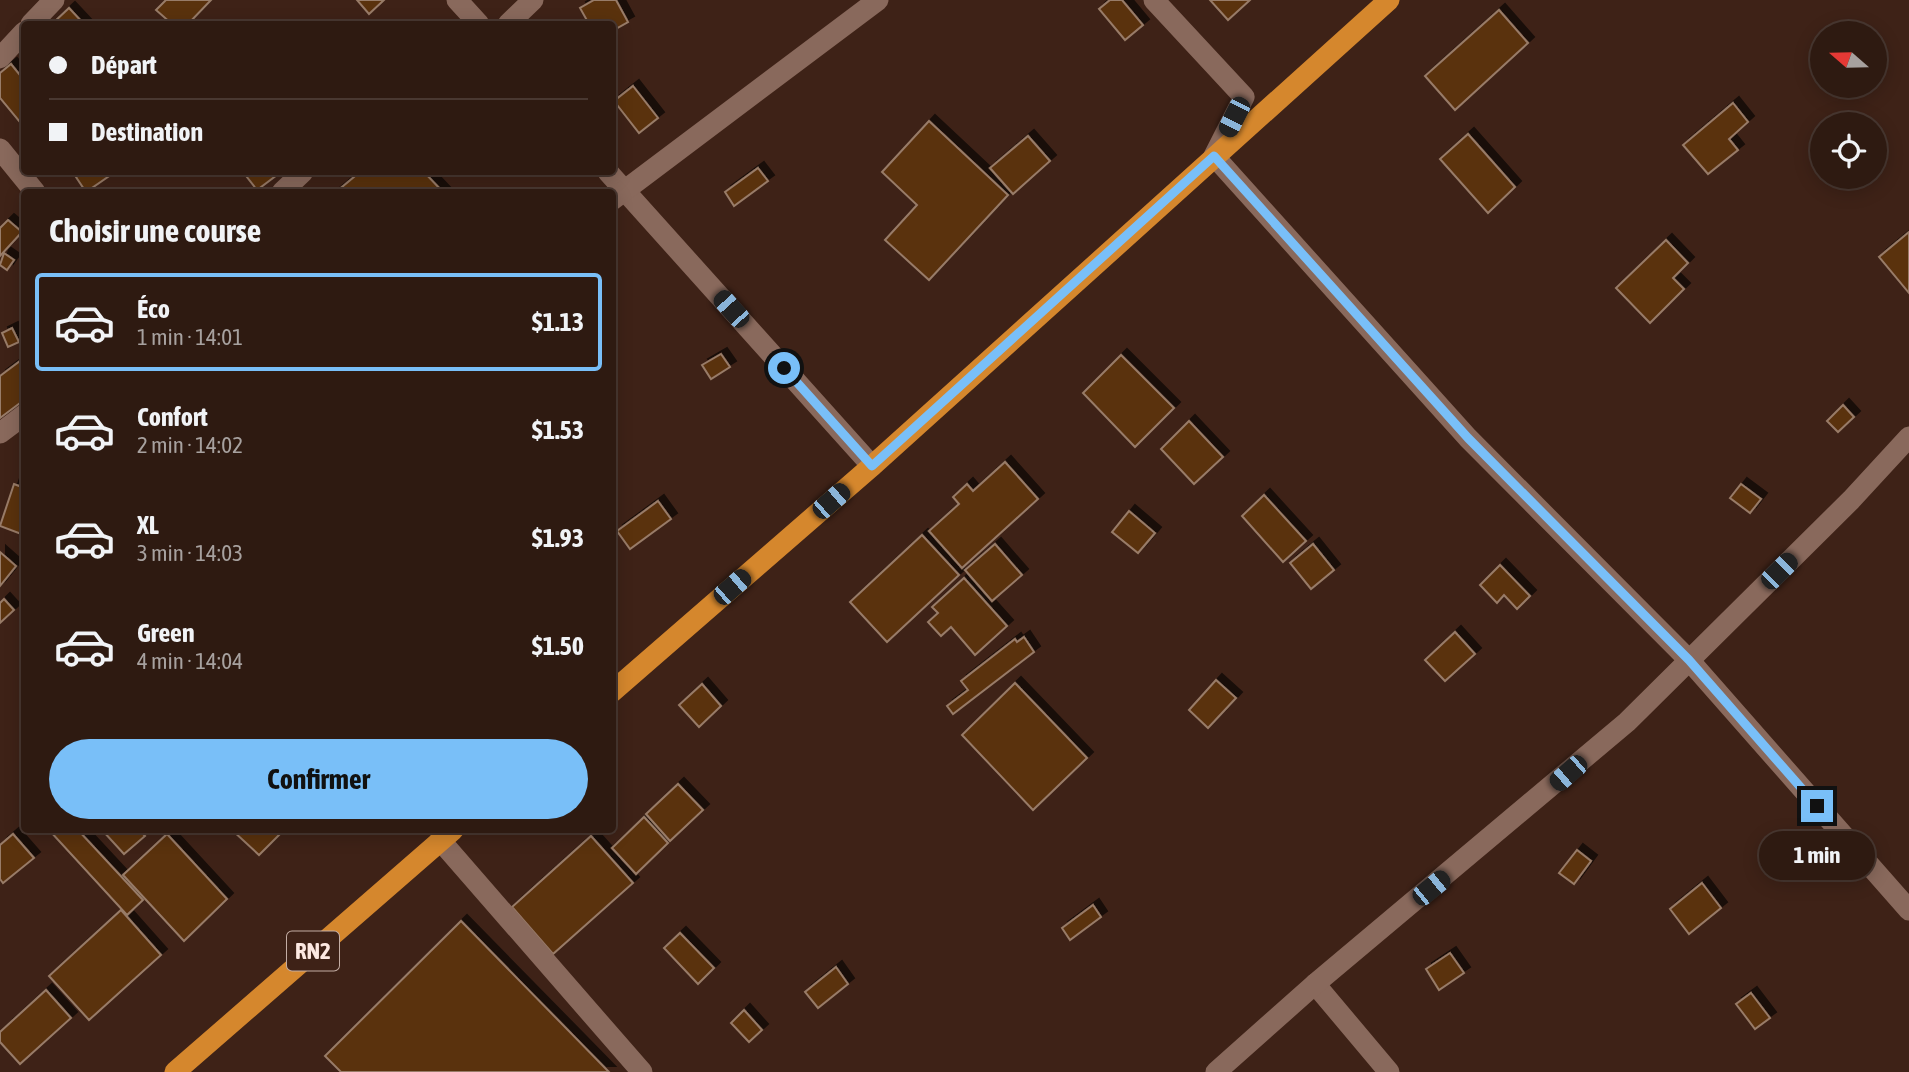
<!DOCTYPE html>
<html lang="fr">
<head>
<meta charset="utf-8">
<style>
	:root { --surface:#2e1a11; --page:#36231a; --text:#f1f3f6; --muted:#a7a19f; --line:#493831; --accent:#79bff8 }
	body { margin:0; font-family:"Asap Condensed",sans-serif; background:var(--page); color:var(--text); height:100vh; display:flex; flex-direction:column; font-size:26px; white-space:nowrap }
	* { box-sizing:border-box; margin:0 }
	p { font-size:23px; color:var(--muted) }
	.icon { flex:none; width:38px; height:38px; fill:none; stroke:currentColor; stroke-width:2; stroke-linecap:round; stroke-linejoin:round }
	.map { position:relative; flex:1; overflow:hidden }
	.sheet { position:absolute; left:21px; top:189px; width:595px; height:644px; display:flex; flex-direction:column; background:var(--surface); border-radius:7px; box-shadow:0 4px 18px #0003,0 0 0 2px var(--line) }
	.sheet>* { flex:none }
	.hud { position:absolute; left:21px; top:21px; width:595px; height:154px; border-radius:7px; box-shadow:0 4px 18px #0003,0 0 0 2px var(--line); display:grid; align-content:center; height:154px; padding:0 28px; background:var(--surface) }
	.needle { width:46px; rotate:290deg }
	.buttons { position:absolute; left:1810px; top:21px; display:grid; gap:14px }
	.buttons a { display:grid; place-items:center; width:77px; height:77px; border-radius:50%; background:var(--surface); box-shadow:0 4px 18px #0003,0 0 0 2px var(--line); font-size:35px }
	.end { position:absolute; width:32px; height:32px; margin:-16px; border:9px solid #79bff8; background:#111; box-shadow:0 0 0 4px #111 }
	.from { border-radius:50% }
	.bubble { position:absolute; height:49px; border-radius:24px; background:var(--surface); box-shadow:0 4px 18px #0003,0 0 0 2px var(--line); font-size:23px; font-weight:700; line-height:49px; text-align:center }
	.car { position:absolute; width:21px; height:42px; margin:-21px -10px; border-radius:9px; box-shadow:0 0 5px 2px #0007; background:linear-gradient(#222 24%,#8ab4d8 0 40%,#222 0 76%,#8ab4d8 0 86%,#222 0) }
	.hud b { display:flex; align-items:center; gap:24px; height:66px; font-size:26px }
	.hud b+b { border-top:2px solid var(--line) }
	.hud i { width:18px; height:18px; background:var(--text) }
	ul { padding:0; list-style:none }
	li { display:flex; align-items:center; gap:21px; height:98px; margin:0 14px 10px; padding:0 14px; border:4px solid transparent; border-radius:7px }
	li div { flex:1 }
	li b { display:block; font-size:26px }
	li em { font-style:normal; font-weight:700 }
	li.current { border-color:var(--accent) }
	li>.icon { width:63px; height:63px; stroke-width:1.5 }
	h2 { padding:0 28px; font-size:32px; line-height:84px }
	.cta { display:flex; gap:14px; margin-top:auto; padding:14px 28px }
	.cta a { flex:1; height:80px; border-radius:42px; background:var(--accent); color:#111; font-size:28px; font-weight:700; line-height:80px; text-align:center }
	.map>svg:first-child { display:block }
</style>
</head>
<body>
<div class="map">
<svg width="1909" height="1072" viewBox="0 0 1909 1072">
	<defs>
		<filter id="shadow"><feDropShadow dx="6" dy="-6" stdDeviation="0" flood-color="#0009"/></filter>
	</defs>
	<rect width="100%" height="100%" fill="#3e2217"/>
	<g fill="#5a3110" stroke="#987b67" stroke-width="2" filter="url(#shadow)">
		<polygon points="166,0 211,0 188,24 172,24 156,10"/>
		<polygon points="357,0 384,0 369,14"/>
		<polygon points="594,0 616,0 628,22 612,31 612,24 589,24 580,8"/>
		<polygon points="1110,0 1122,0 1143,25 1125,40 1099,9"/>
		<polygon points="1210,0 1250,0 1228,20"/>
		<polygon points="69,8 84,24 52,24"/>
		<polygon points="1499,10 1528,43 1455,110 1425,76"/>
		<polygon points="11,64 24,80 24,127 0,98 0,73"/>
		<polygon points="633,86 658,118 639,133 614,101"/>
		<polygon points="1733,103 1748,122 1729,139 1738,150 1708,174 1683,145"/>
		<polygon points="929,121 1008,195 929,280 885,240 917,205 882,172"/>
		<polygon points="1468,134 1515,187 1488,213 1440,159"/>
		<polygon points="1028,136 1050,161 1013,194 990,168"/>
		<polygon points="758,168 768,181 734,206 725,192"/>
		<polygon points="84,172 115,172 86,192 76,177"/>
		<polygon points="243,172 281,172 257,190"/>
		<polygon points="360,172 424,172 443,192 336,192"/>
		<polygon points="8,220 22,232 0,256 0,228"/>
		<polygon points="1909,232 1909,293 1879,257"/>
		<polygon points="1666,240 1688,263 1673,278 1684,289 1650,323 1616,288"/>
		<polygon points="4,253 14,260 7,270 0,265"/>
		<polygon points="12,328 19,342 8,347 2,333"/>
		<polygon points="721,354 730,367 711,379 702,365"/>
		<polygon points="1121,355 1174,408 1135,447 1083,393"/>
		<polygon points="24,358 24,400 0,418 0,376"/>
		<polygon points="1843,405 1854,417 1838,432 1827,421"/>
		<polygon points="1189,421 1223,457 1194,484 1161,449"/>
		<polygon points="1005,462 1038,499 962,568 929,531 959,504 953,497 967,484 973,491"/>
		<polygon points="14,484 24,488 24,535 0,526"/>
		<polygon points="1741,484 1761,499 1750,513 1730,498"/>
		<polygon points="1264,495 1306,541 1283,562 1242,516"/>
		<polygon points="658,501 671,519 630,549 617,531"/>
		<polygon points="1129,511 1155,533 1138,553 1112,532"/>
		<polygon points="922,535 959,575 887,642 850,602"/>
		<polygon points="995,544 1022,575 992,601 965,570"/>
		<polygon points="1313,544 1334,570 1311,589 1290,563"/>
		<polygon points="0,552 16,566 0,586"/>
		<polygon points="1500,565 1530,596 1517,609 1504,595 1497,603 1480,585"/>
		<polygon points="964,578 1007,626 975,655 951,627 941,636 928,622 938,613 932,607"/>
		<polygon points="4,599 14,610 0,623 0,603"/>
		<polygon points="1455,632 1475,654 1445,681 1425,660"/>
		<polygon points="1024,637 1034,652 953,714 947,706 968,690 961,681 1015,639 1017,642"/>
		<polygon points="1216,680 1236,698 1208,728 1189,710"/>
		<polygon points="1015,683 1087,758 1033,810 962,735"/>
		<polygon points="702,684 721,706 699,727 679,705"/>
		<polygon points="678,784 703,810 670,841 646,814"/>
		<polygon points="644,817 668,843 636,874 612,848"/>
		<polygon points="49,830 78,830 143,900 127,915"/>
		<polygon points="102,830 139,830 145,836 124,854"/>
		<polygon points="232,830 284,830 259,855"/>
		<polygon points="13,834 34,858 3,883 0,879 0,845"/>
		<polygon points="167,834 227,899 184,941 123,875"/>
		<polygon points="591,836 633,883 553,954 512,907"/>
		<polygon points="1577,850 1591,861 1574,884 1559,873"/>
		<polygon points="1702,883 1721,908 1689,934 1670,909"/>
		<polygon points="1093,905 1101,917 1070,940 1062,928"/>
		<polygon points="121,910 161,955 89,1020 49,976"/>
		<polygon points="461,921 609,1072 341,1072 325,1056"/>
		<polygon points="680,933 714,968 698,984 664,948"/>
		<polygon points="1450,953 1464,973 1439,990 1426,969"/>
		<polygon points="836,967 848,984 818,1008 805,992"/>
		<polygon points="46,990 71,1018 20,1064 0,1042 0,1032"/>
		<polygon points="1751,993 1770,1018 1755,1029 1736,1004"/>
		<polygon points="744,1010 762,1030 749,1042 731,1023"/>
	</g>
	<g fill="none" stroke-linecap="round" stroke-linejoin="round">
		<g stroke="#89695c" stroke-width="21">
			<polyline points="457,0 479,24"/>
			<polyline points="1154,0 1244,97 1214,156 1468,438 1689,660 1909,910"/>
			<polyline points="31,24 54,0"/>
			<polyline points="508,24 533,0"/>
			<polyline points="0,58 24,32"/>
			<polyline points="0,149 35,192"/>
			<polyline points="608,172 872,466"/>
			<polyline points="282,192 303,172"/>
			<polyline points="612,200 878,0"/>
			<polyline points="0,433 24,415"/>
			<polyline points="440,840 642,1072"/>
			<polyline points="1315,984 1389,1072"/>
			<polyline points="1216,1072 1315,984 1627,722 1851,500 1909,437"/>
		</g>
		<g stroke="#d5872d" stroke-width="21">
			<polyline points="612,692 872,466 1389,0"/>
			<polyline points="175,1072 453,830"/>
		</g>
	</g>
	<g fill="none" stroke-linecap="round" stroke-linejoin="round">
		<polyline stroke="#79bff8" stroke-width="9" points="784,368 872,466 1214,156 1468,438 1689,660 1817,806"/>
	</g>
	<g text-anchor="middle" stroke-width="7" stroke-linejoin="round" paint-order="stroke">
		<rect fill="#3e2217" stroke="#c3ada4" stroke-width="2" x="287" y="931.5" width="52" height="39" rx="5"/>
		<g font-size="23" font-weight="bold" fill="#fce8e1">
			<text x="313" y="959">RN2</text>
		</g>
	</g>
</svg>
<div class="buttons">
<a><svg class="needle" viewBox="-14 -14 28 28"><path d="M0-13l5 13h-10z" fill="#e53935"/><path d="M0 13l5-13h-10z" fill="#a7a19f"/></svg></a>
<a><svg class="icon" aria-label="locate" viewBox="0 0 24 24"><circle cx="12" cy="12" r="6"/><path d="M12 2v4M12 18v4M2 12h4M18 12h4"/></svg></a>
</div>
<i class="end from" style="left:784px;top:368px"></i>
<i class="end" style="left:1817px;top:806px"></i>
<div class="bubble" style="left:1759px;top:831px;width:116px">1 min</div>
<i class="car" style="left:1234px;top:117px;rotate:207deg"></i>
<i class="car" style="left:731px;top:309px;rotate:318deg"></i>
<i class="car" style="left:831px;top:501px;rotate:49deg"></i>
<i class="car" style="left:1779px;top:571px;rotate:45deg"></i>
<i class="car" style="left:732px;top:587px;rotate:49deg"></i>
<i class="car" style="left:1568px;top:773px;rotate:229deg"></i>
<i class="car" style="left:1431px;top:888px;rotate:51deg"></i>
<div class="hud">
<b><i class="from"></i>Départ</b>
<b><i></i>Destination</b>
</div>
<section class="sheet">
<h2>Choisir une course</h2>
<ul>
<li class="current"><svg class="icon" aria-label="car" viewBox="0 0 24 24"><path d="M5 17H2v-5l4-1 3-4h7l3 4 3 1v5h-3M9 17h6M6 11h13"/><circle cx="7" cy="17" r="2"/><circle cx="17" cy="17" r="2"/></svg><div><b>Éco</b><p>1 min · 14:01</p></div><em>$1.13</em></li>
<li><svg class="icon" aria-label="car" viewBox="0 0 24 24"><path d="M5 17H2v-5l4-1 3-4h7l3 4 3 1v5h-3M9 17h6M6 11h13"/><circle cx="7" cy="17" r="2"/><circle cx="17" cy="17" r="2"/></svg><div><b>Confort</b><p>2 min · 14:02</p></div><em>$1.53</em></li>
<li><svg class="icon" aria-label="car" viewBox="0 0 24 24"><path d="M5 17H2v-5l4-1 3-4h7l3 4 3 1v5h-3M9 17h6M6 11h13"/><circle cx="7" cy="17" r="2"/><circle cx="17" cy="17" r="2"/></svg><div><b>XL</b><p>3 min · 14:03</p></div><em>$1.93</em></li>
<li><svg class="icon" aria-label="car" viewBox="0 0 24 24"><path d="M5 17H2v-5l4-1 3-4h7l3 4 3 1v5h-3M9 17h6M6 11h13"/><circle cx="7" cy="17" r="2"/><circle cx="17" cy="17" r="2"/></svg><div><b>Green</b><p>4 min · 14:04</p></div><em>$1.50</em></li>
</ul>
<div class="cta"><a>Confirmer</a></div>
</section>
</div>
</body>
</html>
